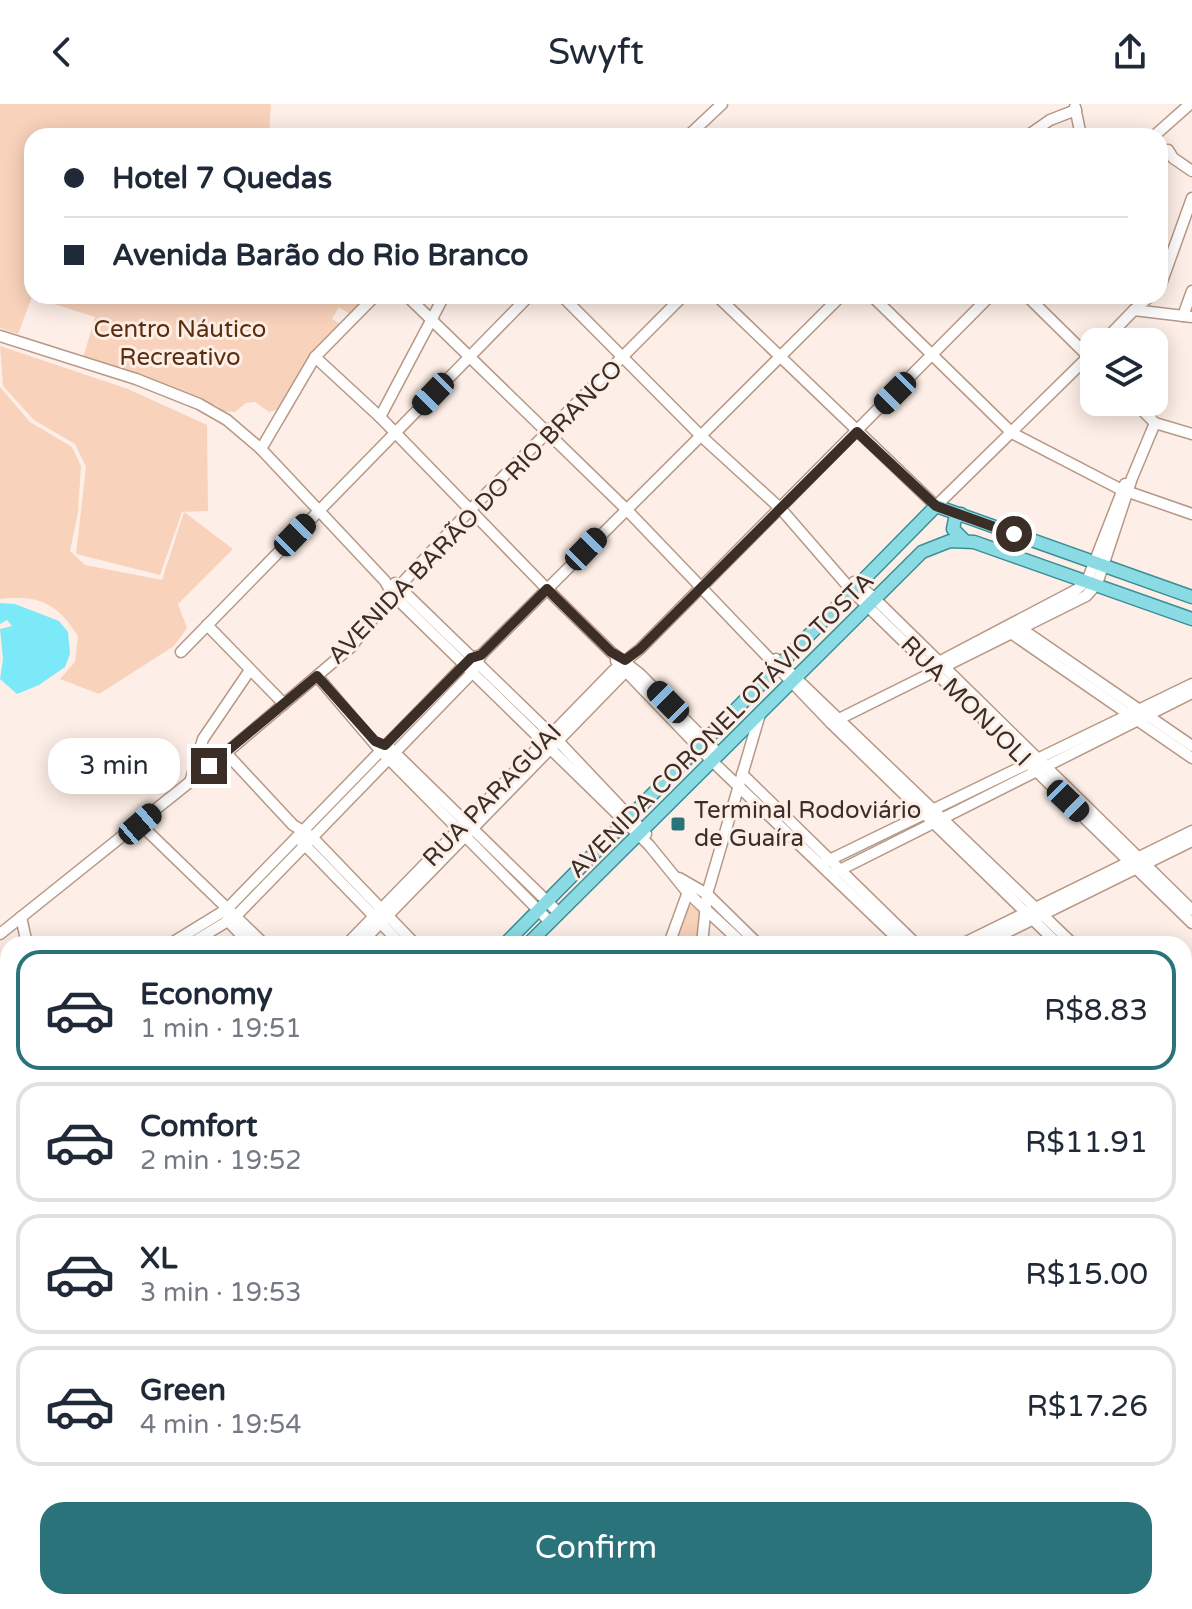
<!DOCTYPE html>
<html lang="en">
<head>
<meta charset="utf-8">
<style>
	:root { --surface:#fff; --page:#f2f2f3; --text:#1f2937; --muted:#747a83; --line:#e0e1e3; --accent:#2a737b }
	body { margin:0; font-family:"Varela Round",sans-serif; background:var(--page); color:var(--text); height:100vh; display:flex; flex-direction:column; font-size:30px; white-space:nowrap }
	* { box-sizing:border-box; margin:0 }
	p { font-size:26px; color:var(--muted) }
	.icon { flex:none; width:44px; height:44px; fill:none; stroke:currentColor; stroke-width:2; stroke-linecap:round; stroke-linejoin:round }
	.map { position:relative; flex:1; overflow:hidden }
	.details { position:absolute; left:0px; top:832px; width:1192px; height:674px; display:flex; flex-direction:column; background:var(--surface); border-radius:24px 24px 0 0; box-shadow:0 4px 20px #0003 }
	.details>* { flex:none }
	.hud { position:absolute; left:24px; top:24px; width:1144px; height:176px; border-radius:24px; box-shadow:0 4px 20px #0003; display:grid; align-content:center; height:176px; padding:0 40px; background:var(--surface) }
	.fabs { position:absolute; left:1080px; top:224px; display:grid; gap:16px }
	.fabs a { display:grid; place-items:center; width:88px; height:88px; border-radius:16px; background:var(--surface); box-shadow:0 4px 20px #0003; font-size:40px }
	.end { position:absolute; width:36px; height:36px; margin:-18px; border:10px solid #3a2e26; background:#fff; box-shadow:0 0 0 4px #fff }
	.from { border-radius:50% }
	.bubble { position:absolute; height:56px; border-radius:24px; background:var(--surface); box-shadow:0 4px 20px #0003; font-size:26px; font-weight:600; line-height:56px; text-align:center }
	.car { position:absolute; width:24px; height:48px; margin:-24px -12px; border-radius:10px; box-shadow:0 0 6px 2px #0007; background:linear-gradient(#222 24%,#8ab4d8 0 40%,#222 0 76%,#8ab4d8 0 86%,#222 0) }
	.hud b { display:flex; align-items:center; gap:28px; height:76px; font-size:30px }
	.hud b+b { border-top:2px solid var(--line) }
	.hud i { width:20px; height:20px; background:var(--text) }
	ul { padding:14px 0 0; list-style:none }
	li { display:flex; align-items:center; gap:24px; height:120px; margin:0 16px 12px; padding:0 24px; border:4px solid var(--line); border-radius:24px }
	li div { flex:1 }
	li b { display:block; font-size:30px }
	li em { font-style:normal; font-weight:600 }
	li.current { border-color:var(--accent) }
	li>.icon { width:72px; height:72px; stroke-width:1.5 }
	.primary-button { display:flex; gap:16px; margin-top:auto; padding:16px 40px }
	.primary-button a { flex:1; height:92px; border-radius:24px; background:var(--accent); color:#fff; font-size:32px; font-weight:600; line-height:92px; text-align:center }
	header { display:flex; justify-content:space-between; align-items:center; height:104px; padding:0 40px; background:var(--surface); font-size:36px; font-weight:600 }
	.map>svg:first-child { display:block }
</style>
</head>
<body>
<header><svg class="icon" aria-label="back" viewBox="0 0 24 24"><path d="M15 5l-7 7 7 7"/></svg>Swyft<svg class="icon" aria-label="share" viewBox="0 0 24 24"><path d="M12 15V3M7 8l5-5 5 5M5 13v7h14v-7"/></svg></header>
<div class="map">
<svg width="1192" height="1505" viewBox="0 0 1192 1505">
	<rect width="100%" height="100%" fill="#fdefe7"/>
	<g fill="#f9d2bb">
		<polygon points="0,0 271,0 269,32 32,32 32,192 354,192 359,202 351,211 339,203 332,215 343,222 323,244 313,246 280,305 269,308 255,298 246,299 235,308 223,307 215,300 213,304 83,254 95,213 32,193 18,230 0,224"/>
		<polygon points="0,242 128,285 207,321 208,407 182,408 160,471 76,450 86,363 75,340 34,316 3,282"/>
		<path d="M0 283 30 318 72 343 81 362 78 409 70 447 85 461 162 476 184 408 233 445 178 500 187 524 174 542 99 590 60 575 75 558 78 532C57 499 40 491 0 495Z"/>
		<polygon points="688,800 704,809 700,840 673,840"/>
		<polygon points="8,1261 8,1498 243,1498 237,1505 0,1505 0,1267"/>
	</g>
	<polygon fill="#7be9f7" points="0,499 15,500 59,517 68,528 70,550 65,563 39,581 17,590 0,575 3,555 0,525 12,522 7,516 0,520"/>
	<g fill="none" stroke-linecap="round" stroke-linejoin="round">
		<defs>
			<g id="minor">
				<polyline points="1075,3 1081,32"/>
				<polyline points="688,32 722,0"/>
				<polyline points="1027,32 1050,16 1076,6"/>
				<polyline points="1154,32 1190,0"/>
				<polyline points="1160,47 1168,46 1173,54 1192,67"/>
				<polyline points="1160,183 1192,94"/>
				<polyline points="407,192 626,405 831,619 1058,840"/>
				<polyline points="562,192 700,331 781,405 853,488 1192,819"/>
				<polyline points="717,192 936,402 1094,247"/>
				<polyline points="872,192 1012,329 1120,385 1192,410"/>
				<polyline points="1027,192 1094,258"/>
				<polyline points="1134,206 1150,192"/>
				<polyline points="1183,212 1192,187"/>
				<polyline points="0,232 136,275 199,300 227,316 261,345 385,477 392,490 649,741 688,789 743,840"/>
				<polyline points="1103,238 1134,206 1192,213"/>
				<polyline points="315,253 380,313 547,485 611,548 640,570 718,649"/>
				<polyline points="1134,298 1155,319 1192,330"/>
				<polyline points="380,313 444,192"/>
				<polyline points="261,345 315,253 375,192"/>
				<polyline points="854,478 873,493 1192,806"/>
				<polyline points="395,479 560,639 646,730"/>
				<polyline points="207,521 284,600"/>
				<polyline points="1019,523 1192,642"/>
				<polyline points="1008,527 1192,654"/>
				<polyline points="181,548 529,192"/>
				<polyline points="776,555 1073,840"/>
				<polyline points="616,557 711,656 903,840"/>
				<polyline points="937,559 1076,486 1087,477 1125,380"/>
				<polyline points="317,572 380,646 550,818"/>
				<polyline points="831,619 1086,492 1097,480 1132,374 1155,319"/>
				<polyline points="391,645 559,809"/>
				<polyline points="226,649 293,721 311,732 415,840"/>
				<polyline points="742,670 916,840"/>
				<polyline points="191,675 203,635 250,566"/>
				<polyline points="140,720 264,840"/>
				<polyline points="301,737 401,840"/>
				<polyline points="821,760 1192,580"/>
				<polyline points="832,770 1192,589"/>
				<polyline points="679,774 707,790 758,840"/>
				<polyline points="21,813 27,840"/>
				<polyline points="227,816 250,840"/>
				<polyline points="0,830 226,649 351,543 392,490 470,406 683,192"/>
				<polyline points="170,840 227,805 471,554 481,551 841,192"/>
				<polyline points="190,840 236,812 472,569 481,551"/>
				<polyline points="347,840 613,567 640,545 990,192"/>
				<polyline points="360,840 629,564"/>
				<polyline points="669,840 689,785"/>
				<polyline points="702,840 707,790 760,610"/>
				<polyline points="962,840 1192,727"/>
				<polyline points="983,840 1192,737"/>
				<polyline points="1184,879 1192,875"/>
				<polyline points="0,887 8,885"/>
				<polyline points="1184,890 1192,886"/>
				<polyline points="0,900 8,898"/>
				<polyline points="1184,951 1192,959"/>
				<polyline points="1184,966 1192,974"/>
				<polyline points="0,990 8,988"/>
				<polyline points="0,1002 8,999"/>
				<polyline points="1184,1026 1192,1022"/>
				<polyline points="1184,1038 1192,1034"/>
				<polyline points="0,1094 8,1104"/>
				<polyline points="1184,1102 1192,1110"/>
				<polyline points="1184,1117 1192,1125"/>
				<polyline points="0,1254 8,1248"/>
				<polyline points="1184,1281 1192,1279"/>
				<polyline points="1184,1289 1192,1295"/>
				<polyline points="1184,1402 1192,1408"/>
				<polyline points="1184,1424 1192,1430"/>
				<polyline points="322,1498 335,1505"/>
				<polyline points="559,1498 563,1505"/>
				<polyline points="570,1498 575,1505"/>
				<polyline points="759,1498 767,1505"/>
				<polyline points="921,1498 931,1505"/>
				<polyline points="937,1498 946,1505"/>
				<polyline points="1094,1498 1103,1505"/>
				<polyline points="1110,1498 1119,1505"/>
				<polyline points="259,1505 266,1498"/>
				<polyline points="371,1505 378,1498"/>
				<polyline points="386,1505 394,1498"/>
				<polyline points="501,1505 510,1498"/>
				<polyline points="599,1505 603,1498"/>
				<polyline points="747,1505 750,1498"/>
				<polyline points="1085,1505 1091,1498"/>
			</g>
			<g id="major">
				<polyline points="961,410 955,415 953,425 964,436"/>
				<polyline points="505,840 936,402 1192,493"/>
				<polyline points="528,840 922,448 950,437 974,438 1192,515"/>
				<polyline points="0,1107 8,1102"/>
				<polyline points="0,1129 8,1123"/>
				<polyline points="1184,1189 1188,1195 1184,1207"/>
				<polyline points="820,1505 828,1498"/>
				<polyline points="841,1505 849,1498"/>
			</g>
		</defs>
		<use href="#minor" stroke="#b79886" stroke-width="13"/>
		<use href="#major" stroke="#3c8f96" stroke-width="15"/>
		<use href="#minor" stroke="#fff" stroke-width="10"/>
		<use href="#major" stroke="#8bdbe4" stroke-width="12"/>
	</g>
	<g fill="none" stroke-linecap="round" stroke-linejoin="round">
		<polyline stroke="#3a2e26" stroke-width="10" points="209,662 317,572 375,637 385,641 471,554 481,551 547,485 611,548 625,556 640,545 857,328 936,402 1014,430"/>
	</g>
	<rect fill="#2a737b" stroke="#fdefe7" stroke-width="3" x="670" y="712" width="16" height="16" rx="4"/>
	<g text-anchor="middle" stroke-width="6" stroke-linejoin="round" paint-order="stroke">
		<g font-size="24" fill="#5b2e0d" stroke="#fdefe7">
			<text x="180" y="233">Centro Náutico<tspan x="180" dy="28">Recreativo</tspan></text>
		</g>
		<g font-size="24" fill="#3a2e26" stroke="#fdefe7">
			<text transform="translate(475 408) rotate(-46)" y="8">AVENIDA BARÃO DO RIO BRANCO</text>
			<text transform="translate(966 597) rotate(45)" y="8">RUA MONJOLI</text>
			<text transform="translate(721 621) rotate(-45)" y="8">AVENIDA CORONEL OTÁVIO TOSTA</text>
			<text transform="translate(492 691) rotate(-46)" y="8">RUA PARAGUAI</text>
		</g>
		<g font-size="24" fill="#3a2e26" stroke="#fdefe7" text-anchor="start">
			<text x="694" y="714">Terminal Rodoviário<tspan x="694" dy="28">de Guaíra</tspan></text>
		</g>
	</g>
</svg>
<div class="fabs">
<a><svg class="icon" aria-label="layers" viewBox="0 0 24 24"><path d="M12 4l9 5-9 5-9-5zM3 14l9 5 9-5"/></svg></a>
</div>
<i class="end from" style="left:1014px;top:430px"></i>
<i class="end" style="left:209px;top:662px"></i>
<div class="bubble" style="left:48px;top:634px;width:132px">3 min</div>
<i class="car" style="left:895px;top:289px;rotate:225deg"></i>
<i class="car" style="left:433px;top:290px;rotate:224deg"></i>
<i class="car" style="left:295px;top:431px;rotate:44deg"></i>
<i class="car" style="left:586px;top:445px;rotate:44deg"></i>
<i class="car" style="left:668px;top:598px;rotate:315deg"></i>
<i class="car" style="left:1068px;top:697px;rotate:134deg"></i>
<i class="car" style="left:140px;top:720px;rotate:49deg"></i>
<div class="hud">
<b><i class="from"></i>Hotel 7 Quedas</b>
<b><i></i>Avenida Barão do Rio Branco</b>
</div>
<section class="details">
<ul>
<li class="current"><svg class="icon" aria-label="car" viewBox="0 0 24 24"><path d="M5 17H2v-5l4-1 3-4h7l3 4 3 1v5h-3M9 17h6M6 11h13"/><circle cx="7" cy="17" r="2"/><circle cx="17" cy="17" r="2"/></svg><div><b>Economy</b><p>1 min · 19:51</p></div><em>R$8.83</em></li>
<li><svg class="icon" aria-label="car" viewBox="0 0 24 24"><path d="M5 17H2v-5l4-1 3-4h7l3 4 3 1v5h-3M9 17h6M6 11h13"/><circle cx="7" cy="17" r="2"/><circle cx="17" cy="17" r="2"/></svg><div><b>Comfort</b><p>2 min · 19:52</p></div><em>R$11.91</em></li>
<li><svg class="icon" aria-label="car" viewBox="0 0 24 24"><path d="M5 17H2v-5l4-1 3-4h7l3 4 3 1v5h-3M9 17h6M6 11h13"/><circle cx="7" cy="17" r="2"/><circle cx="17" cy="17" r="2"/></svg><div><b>XL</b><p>3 min · 19:53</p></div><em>R$15.00</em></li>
<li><svg class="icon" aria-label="car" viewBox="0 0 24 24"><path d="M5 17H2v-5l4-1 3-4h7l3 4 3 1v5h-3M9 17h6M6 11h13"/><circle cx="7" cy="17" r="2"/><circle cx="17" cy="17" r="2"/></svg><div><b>Green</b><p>4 min · 19:54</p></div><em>R$17.26</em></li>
</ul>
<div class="primary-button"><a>Confirm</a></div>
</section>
</div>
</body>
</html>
